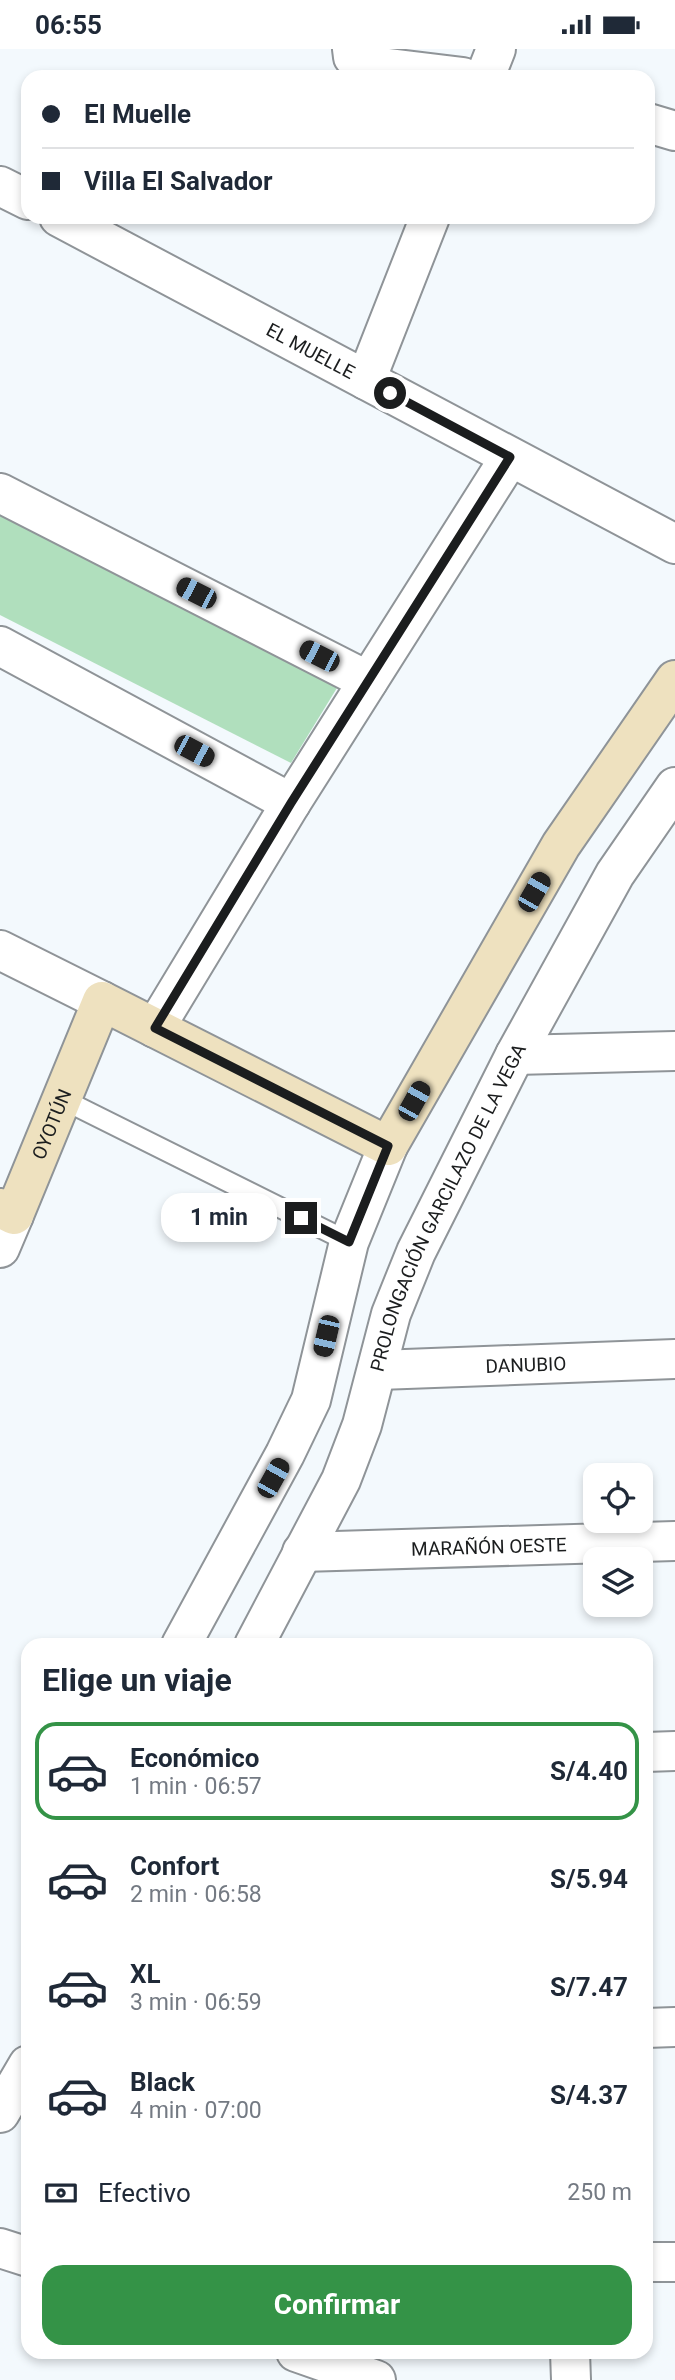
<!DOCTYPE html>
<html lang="es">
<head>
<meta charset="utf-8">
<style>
	:root { --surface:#fff; --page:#f2f2f3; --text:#1f2937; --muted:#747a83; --line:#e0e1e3; --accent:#349347 }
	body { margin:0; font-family:Roboto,sans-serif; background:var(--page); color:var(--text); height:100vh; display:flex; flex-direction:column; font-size:26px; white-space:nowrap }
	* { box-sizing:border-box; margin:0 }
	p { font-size:23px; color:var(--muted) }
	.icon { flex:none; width:38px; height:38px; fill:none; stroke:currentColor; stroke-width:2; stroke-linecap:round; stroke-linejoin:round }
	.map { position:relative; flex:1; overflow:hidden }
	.panel { position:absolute; left:21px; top:1589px; width:632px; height:721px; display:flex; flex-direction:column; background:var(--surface); border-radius:21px; box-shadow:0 4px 10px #0003 }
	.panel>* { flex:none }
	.hud { position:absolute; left:21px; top:21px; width:634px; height:154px; border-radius:21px; box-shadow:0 4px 10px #0003; display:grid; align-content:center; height:154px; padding:0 21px; background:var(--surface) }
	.fabs { position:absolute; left:583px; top:1414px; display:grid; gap:14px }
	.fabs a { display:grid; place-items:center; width:70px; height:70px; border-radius:14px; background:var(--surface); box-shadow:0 4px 10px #0003; font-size:35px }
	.end { position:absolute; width:32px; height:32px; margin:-16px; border:9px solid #1b1d1e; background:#fff; box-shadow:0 0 0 4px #fff }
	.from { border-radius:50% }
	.bubble { position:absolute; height:49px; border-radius:21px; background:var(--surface); box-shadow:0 4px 10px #0003; font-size:23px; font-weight:700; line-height:49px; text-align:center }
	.car { position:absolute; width:21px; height:42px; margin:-21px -10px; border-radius:9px; box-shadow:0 0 5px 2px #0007; background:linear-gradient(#222 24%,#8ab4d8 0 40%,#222 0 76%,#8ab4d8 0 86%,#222 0) }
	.hud b { display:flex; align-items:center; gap:24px; height:66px; font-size:26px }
	.hud b+b { border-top:2px solid var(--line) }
	.hud i { width:18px; height:18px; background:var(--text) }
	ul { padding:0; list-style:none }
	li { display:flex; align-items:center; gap:21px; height:98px; margin:0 14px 10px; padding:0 7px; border:4px solid transparent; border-radius:21px }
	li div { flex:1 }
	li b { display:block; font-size:26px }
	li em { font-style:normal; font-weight:700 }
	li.selected { border-color:var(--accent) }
	li>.icon { width:63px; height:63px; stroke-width:1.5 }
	h2 { padding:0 21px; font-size:32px; line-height:84px }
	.pay { display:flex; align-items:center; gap:18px; height:77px; padding:0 21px; font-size:26px }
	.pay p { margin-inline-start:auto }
	.button { display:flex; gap:14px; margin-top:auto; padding:14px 21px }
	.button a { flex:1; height:80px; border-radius:21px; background:var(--accent); color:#fff; font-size:28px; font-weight:700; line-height:80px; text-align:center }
	.status { display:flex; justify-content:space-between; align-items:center; height:49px; padding:0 35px; background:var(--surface); direction:ltr }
	.status svg { height:19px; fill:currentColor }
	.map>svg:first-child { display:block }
</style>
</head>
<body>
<div class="status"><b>06:55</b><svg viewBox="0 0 49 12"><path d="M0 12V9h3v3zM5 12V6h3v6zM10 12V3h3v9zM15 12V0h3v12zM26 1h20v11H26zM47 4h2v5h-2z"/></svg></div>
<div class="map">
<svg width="675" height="2331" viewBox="0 0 675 2331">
	<rect width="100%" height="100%" fill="#f3f9fd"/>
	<polygon fill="#b0dfbd" points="0,460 340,634 291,714 0,566"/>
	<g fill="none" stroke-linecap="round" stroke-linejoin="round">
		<defs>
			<polyline id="lane" points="62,1050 349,1193"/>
			<g id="street">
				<polyline points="352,0 353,8 363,16 463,28"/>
				<polyline points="485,28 496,0"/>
				<polyline points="648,74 675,82"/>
				<polyline points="0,137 28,151"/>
				<path id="s1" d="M59 168 675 495"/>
				<polyline points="366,331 430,168"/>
				<polyline points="0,444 368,632"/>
				<polyline points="0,597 291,754"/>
				<polyline points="0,901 102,952"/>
				<polyline points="155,979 291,754 510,408"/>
				<polyline points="515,1006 675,1002"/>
				<polyline points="0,1199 14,1166"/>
				<path id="s2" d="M379 1321 675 1310"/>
				<path id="s3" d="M302 1503 675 1492"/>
				<polyline points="181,1596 285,1405 311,1351 349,1193 388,1097"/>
				<path id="s4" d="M254 1596 341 1431 362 1376 391 1265 416 1203 515 1006 615 825 675 738"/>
				<polyline points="646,1703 675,1702"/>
				<polyline points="646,1979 675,1978"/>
				<polyline points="0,2064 28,2016"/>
				<polyline points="0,2199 28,2208"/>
				<polyline points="646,2213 675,2213"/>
				<polyline points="296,2303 376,2331"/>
				<polyline points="570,2303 571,2331"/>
			</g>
			<g id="secondary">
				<path id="s5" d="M0 1159 14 1166 102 952 388 1097 561 796 675 631"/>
			</g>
		</defs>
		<use href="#lane" stroke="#8f9498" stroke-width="23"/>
		<use href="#street" stroke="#8f9498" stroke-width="42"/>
		<use href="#secondary" stroke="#8f9498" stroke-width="42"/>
		<use href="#lane" stroke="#fff" stroke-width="19"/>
		<use href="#street" stroke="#fff" stroke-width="38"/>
		<use href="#secondary" stroke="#eee1bf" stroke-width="38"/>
	</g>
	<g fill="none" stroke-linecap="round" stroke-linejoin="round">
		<polyline stroke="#1b1d1e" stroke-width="9" points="301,1169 349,1193 388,1097 155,979 291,754 510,408 390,344"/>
	</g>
	<g text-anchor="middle" stroke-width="6" stroke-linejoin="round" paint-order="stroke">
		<g font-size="19" fill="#1b1d1e" stroke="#fff">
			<text dy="7" stroke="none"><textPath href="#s1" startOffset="285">EL MUELLE</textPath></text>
			<text dy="7" stroke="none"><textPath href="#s5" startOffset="114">OYOTÚN</textPath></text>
			<text dy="7" stroke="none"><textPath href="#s4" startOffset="480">PROLONGACIÓN GARCILAZO DE LA VEGA</textPath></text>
			<text dy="7" stroke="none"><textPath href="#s2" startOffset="147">DANUBIO</textPath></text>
			<text dy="7" stroke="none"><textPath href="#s3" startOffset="187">MARAÑÓN OESTE</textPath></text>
		</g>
	</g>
</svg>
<div class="fabs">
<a><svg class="icon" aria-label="locate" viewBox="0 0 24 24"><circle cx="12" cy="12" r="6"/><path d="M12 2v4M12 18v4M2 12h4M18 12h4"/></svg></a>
<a><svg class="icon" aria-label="layers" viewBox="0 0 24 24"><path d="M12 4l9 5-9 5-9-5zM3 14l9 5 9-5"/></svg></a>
</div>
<i class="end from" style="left:390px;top:344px"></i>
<i class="end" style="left:301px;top:1169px"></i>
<div class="bubble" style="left:161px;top:1144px;width:116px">1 min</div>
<i class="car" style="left:196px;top:544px;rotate:297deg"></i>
<i class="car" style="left:319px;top:607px;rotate:297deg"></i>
<i class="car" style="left:194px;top:702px;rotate:118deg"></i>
<i class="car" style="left:534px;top:843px;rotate:30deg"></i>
<i class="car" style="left:414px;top:1052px;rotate:29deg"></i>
<i class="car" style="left:326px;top:1287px;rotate:193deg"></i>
<i class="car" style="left:273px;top:1429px;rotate:29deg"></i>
<div class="hud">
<b><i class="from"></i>El Muelle</b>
<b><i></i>Villa El Salvador</b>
</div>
<section class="panel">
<h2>Elige un viaje</h2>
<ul>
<li class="selected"><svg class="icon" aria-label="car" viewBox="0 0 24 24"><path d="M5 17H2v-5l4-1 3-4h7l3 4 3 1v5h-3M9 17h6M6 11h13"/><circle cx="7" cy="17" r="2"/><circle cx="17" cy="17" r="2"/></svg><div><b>Económico</b><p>1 min · 06:57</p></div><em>S/4.40</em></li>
<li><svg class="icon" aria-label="car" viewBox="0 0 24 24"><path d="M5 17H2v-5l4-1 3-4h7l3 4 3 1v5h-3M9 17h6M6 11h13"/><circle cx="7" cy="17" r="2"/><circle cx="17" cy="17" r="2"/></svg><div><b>Confort</b><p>2 min · 06:58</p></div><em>S/5.94</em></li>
<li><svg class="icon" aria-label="car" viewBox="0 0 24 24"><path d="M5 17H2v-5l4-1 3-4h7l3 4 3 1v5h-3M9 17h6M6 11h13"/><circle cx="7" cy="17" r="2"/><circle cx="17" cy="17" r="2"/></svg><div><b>XL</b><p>3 min · 06:59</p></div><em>S/7.47</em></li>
<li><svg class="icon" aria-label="car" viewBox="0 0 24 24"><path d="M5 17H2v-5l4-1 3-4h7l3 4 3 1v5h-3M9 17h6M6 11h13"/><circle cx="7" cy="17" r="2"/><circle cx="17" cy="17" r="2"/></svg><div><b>Black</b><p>4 min · 07:00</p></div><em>S/4.37</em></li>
</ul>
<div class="pay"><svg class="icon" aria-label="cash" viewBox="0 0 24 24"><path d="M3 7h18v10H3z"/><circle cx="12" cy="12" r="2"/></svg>Efectivo<p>250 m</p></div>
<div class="button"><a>Confirmar</a></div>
</section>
</div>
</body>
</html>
